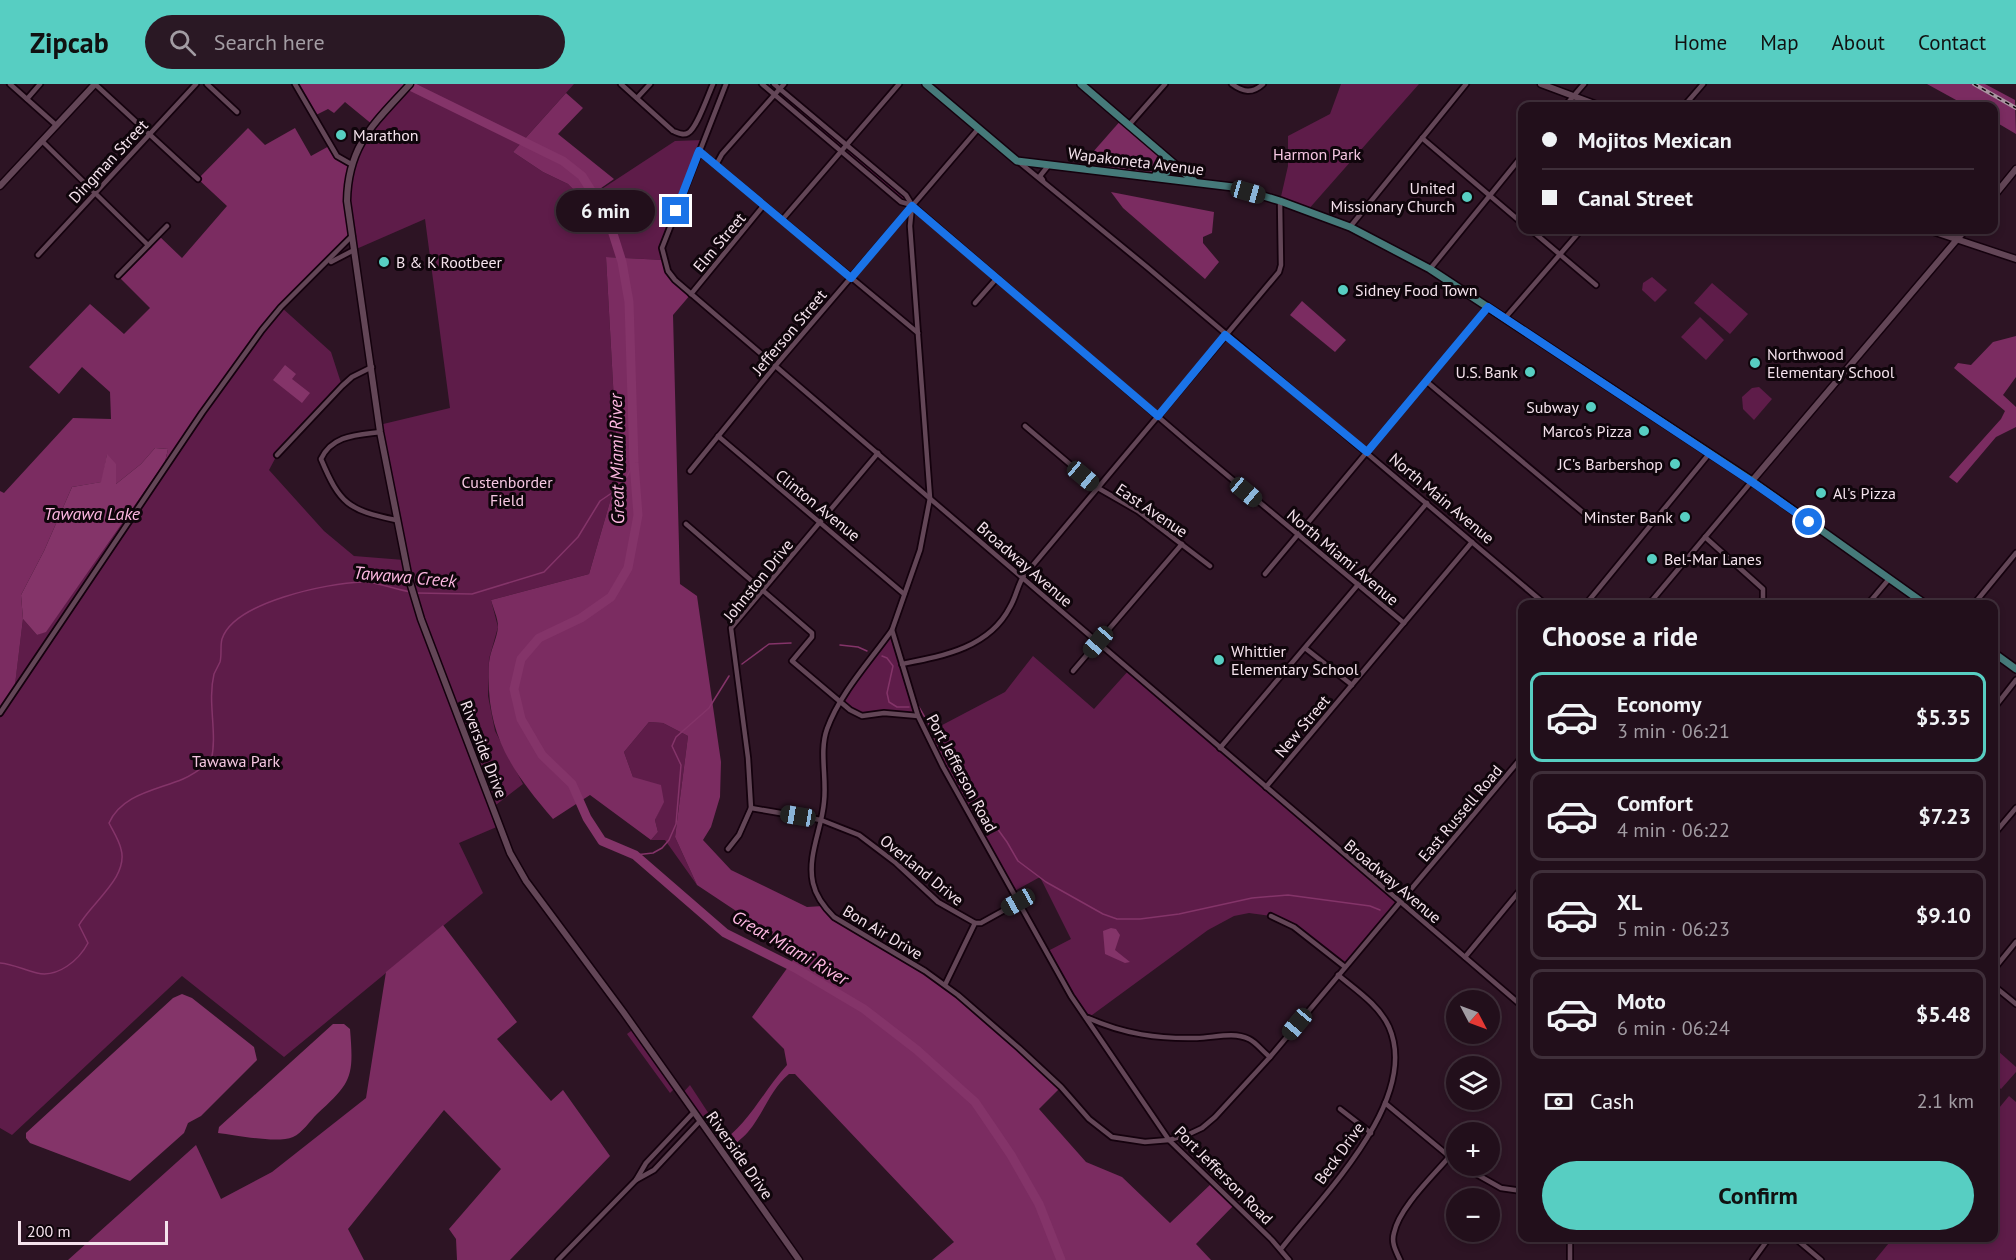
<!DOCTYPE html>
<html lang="en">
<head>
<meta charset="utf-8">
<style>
	:root { --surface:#220f1b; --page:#2a1824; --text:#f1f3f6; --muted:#a29ca3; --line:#3f2f3a; --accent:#57cec2 }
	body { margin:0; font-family:"PT Sans",sans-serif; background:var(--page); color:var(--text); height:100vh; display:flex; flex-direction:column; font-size:22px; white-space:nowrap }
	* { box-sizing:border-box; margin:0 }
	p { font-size:20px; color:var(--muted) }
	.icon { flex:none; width:33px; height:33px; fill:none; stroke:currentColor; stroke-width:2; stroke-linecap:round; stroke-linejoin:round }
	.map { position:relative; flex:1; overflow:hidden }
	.panel { position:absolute; left:1518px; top:516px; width:480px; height:642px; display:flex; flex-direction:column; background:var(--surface); border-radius:12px; box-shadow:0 3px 9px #0003,0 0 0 2px var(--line) }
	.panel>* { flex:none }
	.hud { position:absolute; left:1518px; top:18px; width:480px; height:132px; border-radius:12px; box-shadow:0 3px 9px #0003,0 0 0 2px var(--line); display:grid; align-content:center; height:132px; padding:0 24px; background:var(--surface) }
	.needle { width:39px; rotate:131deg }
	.controls { position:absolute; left:1446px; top:906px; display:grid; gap:12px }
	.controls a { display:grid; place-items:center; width:54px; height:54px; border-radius:50%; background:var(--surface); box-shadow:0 3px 9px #0003,0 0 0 2px var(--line); font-size:30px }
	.scale { position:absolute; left:18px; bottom:15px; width:150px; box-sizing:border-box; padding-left:6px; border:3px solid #f4e2ec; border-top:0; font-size:16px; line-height:21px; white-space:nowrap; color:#f4e2ec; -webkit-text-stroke:4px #0f050b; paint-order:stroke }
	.end { position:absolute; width:27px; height:27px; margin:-14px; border:8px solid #1a73e8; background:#fff; box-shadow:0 0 0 3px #fff }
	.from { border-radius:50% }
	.bubble { position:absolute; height:42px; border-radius:21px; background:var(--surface); box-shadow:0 3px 9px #0003,0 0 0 2px var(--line); font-size:20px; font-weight:700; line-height:42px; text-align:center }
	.car { position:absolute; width:18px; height:36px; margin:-18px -9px; border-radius:8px; box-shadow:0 0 4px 2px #0007; background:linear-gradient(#222 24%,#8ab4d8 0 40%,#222 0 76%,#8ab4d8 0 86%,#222 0) }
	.hud b { display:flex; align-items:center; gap:21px; height:57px; font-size:22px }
	.hud b+b { border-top:2px solid var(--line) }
	.hud i { width:15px; height:15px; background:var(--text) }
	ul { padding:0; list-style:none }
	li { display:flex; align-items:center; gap:18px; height:90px; margin:0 12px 9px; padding:0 12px; border:3px solid var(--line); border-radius:12px }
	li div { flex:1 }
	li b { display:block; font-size:22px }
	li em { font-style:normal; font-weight:700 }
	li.active { border-color:var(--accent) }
	li>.icon { width:54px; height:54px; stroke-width:1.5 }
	h2 { padding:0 24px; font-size:27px; line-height:72px }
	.pay { display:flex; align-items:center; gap:15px; height:66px; padding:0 24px; font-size:22px }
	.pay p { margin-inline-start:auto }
	.cta { display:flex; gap:12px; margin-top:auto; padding:12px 24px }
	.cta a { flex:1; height:69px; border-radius:36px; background:var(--accent); color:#111; font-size:24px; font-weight:700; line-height:69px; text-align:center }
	header { display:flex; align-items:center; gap:36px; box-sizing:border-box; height:84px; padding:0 30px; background:var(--accent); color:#111 }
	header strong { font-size:28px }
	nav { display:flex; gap:33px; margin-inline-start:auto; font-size:21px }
	.search { width:420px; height:54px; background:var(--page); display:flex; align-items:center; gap:15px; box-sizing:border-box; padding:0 21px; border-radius:33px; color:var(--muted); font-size:22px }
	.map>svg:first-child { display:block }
</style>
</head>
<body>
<header>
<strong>Zipcab</strong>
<div class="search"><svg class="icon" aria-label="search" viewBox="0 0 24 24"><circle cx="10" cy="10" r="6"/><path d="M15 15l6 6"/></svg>Search here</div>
<nav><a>Home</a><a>Map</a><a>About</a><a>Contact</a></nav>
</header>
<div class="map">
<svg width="2016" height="1176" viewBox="0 0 2016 1176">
	<rect width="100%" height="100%" fill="#2d1424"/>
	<g fill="#5e1c49">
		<polygon points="410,0 574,0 513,68 543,88 568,100 585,116 675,57 703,56 662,164 663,176 606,173 618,390 589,490 491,516 498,543 489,575 488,612 495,647 523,700 492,724 499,742 459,759 483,809 284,973 182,892 12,1051 0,1044 0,629 14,608 23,535 37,551 46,547 152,397 165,379 168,380 281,223 331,268 342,302 277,371 269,386 324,447 354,472 404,476 379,341 450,324 425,135 354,166 348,98 361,57"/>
		<polygon points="762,0 774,0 906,111 912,121 901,118"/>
		<polygon points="1341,0 1419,0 1307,127 1280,117 1288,82 1288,52 1330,30"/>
		<polygon points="1652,193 1667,206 1655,218 1642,206 1643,199"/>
		<polygon points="1712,199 1748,230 1730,250 1694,219"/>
		<polygon points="1700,233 1724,256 1706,276 1681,253"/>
		<polygon points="1759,303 1772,315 1754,336 1743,325 1742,313 1752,304"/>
		<polygon points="892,546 918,632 884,629 862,632 840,619"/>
		<polygon points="1033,572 1094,625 1129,586 1400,819 1345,883 1294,843 1271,832 1249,829 1234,832 1208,846 1088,934 1071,912 1046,868 1071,855 1040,793 1013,808 927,649 1005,608"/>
		<polygon points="649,638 663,639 688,652 675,753 697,801 665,756 651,756 658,748 655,736 663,718 633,693 624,668"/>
		<polygon points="635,944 676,1003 670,1009 627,950"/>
		<polygon points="1998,967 2016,983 2016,988 2001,1005 1994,999 1994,972"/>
		<polygon points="690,1001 726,1056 717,1061 681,1011"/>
		<polygon points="2009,1012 2016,1018 2016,1173 2014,1176 1875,1176 1893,1154 1994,1154 1994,1030"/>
	</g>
	<g fill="#7b2c61">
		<polygon points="296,0 410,0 373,41 345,18 334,29 328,25 314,32"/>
		<polygon points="1927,0 1985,0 2015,16 2016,50 1994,37 1994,22 1967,22"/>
		<polygon points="566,9 583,24 558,50 614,95 584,116 568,100 543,88 513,68"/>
		<polygon points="1122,35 1165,72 1169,81 1160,91 1115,88 1093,68"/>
		<polygon points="248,44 265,61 295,44 311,72 331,61 337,72 351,80 348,98 352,151 278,227 168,380 165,378 168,365 155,364 141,380 116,400 107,371 102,398 72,403 44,467 21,511 23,535 14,609 0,629 0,407 4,409 73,334 111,335 110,308 82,283 59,310 29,283 90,220 124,250 150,224 118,192 158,151 182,174 227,122 198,95"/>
		<polygon points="1111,108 1214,128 1212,149 1203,153 1203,159 1219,178 1205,195 1123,124"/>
		<path d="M606 173 663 176 668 187 691 210 673 231 680 500 697 512 721 678 720 713 711 743 703 756 731 786 807 823 823 822 834 833 925 887 958 911 1061 1003 1039 1025 1086 1078 1122 1093 1170 1139 1212 1099 1234 1121 1196 1160 1211 1176H932L954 1158 795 990H789C770 1006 764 1029 748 1048 741 1056 731 1063 723 1069L717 1061C748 1042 763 1007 787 981L784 965 752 933 801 865 774 852 697 801 675 753 688 652 663 639 649 638 624 668 633 693 661 701 664 718 655 736 658 748 651 756 590 711 553 735C509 684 485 648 489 579 490 567 497 555 498 543 498 534 493 524 491 516L589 490 618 390Z"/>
		<polygon points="1302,217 1346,256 1335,268 1290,231"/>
		<polygon points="2016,252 2016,293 2003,311 2016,323 2016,343 1996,353 1957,399 1949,393 2001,335 2005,327 1954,284 1958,279 1971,281 1993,258"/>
		<polygon points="443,841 517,938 497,955 551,1017 563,1006 610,1072 510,1176 457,1176 456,1155 449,1145 501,1085 444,1026 348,1145 364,1176 68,1176 196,1061 221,1115 272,1088 366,1014 386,888"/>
	</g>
	<g fill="#843469">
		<polygon points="285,281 296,290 292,295 310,309 302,319 273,296"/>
		<polygon points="155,364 168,365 165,378 46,548 37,551 23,535 21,511 44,467 72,403 101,398 107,370 116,380 116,400 141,380"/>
		<polygon points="1111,844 1116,845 1120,851 1115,866 1130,878 1125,879 1105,870 1103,847"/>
		<polygon points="182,910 192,914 254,963 257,976 201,1032 188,1039 184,1049 130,1097 30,1059 26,1054 26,1049 173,914"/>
		<path d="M333 940H344L350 945C354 993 352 998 317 1030 310 1037 302 1049 293 1053 277 1060 237 1051 218 1049L219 1043Z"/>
	</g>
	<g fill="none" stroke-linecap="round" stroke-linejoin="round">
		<g stroke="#843469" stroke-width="1.5">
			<polyline points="416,509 472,510 544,488 578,453 600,417 622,402 634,379"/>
			<polyline points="840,561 858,563 867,567"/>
			<polyline points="882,572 887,574 893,582 887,609 889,618 897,623 909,623"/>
			<polyline points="742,580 769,560 791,559"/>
			<polyline points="919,623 957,689 1007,758 1018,777 1046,798 1103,830 1117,835 1140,835 1179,830 1252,814 1288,811 1370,822 1380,826"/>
			<polyline points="635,771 653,769 662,764 669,756 676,740 681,681 672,662 676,653 709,624 729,592"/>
			<path d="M0 879C13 880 24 886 37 889 58 894 79 876 88 859L79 841C92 818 129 793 121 765 119 756 113 747 109 739 122 710 157 706 183 695 193 691 202 684 211 677 218 649 207 619 214 590 216 586 218 582 220 578 222 570 220 562 222 555 234 518 328 499 362 498 380 498 395 506 412 508"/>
		</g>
		<polyline stroke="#843469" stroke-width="9" points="406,0 563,77 582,92 597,116 610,140 622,178 629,218 634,379 638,431 628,484 611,513 581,534 539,554 521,575 514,605 521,635 542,671 572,700 587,734 602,757 635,771 725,849 795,884 864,925 917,966 975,1018 1011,1071 1039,1120 1061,1176"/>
		<defs>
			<g id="street">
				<polyline points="10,0 56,41"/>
				<polyline points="95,0 198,95"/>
				<polyline points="207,0 237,28"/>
				<polyline points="295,0 337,72 351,80"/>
				<path d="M621 0 673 47C678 49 683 52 688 49 697 44 708 11 713 0"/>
				<polyline points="726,0 662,164 668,187 675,196 1522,922"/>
				<polyline points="762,0 901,118 912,121"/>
				<polyline points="774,0 906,111 912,121 1191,361 1404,539"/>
				<path d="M1232 0C1243 8 1252 10 1263 0"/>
				<polyline points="637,14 650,0"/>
				<polyline points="27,15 40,0"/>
				<polyline points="1565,22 1584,0"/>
				<polyline points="1684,22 1703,0"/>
				<polyline points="1129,41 1165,0"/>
				<polyline points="1422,54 1522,139"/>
				<polyline points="42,57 148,161"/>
				<polyline points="699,67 918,249"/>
				<polyline points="1019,78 1147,183 1545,520"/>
				<polyline points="716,81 722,70 784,0"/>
				<polyline points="1043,96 1040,92 1048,82"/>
				<polyline points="912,121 910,142 930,414 920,466 892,546 918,632 943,683 1071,912 1169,1056 1272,1156 1289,1176"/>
				<polyline points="782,136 899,0"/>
				<polyline points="1350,143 1466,0"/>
				<polyline points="1531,146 1596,201"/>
				<polyline points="38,171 196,0"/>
				<polyline points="331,178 354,166"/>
				<polyline points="1430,185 1522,72"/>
				<polyline points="118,192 167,142"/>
				<polyline points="691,210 764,121"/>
				<polyline points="975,219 997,194"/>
				<polyline points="1505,234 1581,146"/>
				<polyline points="1426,297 1592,436"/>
				<polyline points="1025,342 1098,404 1138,427 1210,482"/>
				<path d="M380 348C357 351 332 351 321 375 340 420 348 426 396 436"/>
				<polyline points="718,352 904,510"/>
				<polyline points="277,371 342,302 352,293 372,283"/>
				<polyline points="690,387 776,281 978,45"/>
				<polyline points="686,440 812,549 812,553 792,577 850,626 862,632 884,629 918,632"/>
				<polyline points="1705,453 1763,505 1763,515 1759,520"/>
				<polyline points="1265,490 1488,223"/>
				<polyline points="1586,520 1709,370"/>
				<polyline points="1649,520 1752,397"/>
				<polyline points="1868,520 1889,495"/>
				<polyline points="1974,520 2016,469"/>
				<path d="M892 546C870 577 840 609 827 645 819 667 827 695 824 718 822 744 807 772 813 799 816 813 824 823 834 833L925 887 958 911 1019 964 1061 1003 1089 1035 1112 1053 1145 1058 1169 1056 1187 1051 1202 1044 1215 1033 1270 973 1522 673"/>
				<polyline points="1305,564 1352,601"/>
				<path d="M902 580C943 572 989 564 1010 523 1016 513 1017 503 1023 493L1279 188 1281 181 1280 117"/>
				<polyline points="1073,587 1182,460"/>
				<polyline points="1994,624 2016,596"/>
				<polyline points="0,629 202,329 262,246 281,223 352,152"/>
				<polyline points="1220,664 1427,419"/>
				<polyline points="1266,703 1472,458"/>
				<polyline points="751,724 821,736 859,751 896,779 938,818 975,839"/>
				<polyline points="1994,750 2016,724"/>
				<polyline points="728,765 739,751 751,724 748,674 731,544 878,369"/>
				<polyline points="1271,832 1294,843 1345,883"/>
				<polyline points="1465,873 1522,804"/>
				<polyline points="1994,885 2016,858"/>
				<polyline points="945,901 975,839 981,839 1019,818"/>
				<polyline points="1994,902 2016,920"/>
				<path d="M1088 934C1124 950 1158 955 1197 954 1213 954 1233 947 1249 955 1256 958 1263 968 1270 973"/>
				<polyline points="1385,1019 1456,1078"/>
				<polyline points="1340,1025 1371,1049"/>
				<polyline points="694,1028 646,1079 636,1096 654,1086 700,1037"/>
				<polyline points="1462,1082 1501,1104 1522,1107"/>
				<polyline points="1795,1154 1821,1176"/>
				<path d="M1281 1165C1321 1113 1421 1016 1389 943 1379 921 1356 906 1338 891"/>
				<polyline points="558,1176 636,1096"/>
				<path d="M1400 1176C1396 1167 1391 1159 1394 1149 1399 1124 1432 1093 1449 1073"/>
				<polyline points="1570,1176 1570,1154"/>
				<polyline points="1753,1176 1769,1154"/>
			</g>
			<g id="secondary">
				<path d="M410 0C375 39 348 60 347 117L380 348 409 495 421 535 510 769 526 797 624 929 799 1176"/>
				<polyline points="1541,0 1600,22"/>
				<polyline points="0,102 95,0"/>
				<polyline points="1994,112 2016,85"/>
				<polyline points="1929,146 2016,175"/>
				<polyline points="1752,397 1965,146"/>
			</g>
			<g id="primary">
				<polyline points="926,0 1017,77 1233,103 1280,117 1350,143 1430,185 1752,397 1925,520"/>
				<polyline points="1081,0 1194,97"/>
				<polyline points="1156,91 1167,88 1169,81 1167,75"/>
				<polyline points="1994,569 2016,585"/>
			</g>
		</defs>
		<use href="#street" stroke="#14010d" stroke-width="8"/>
		<use href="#secondary" stroke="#14010d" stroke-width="9"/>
		<use href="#primary" stroke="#14010d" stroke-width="10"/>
		<use href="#street" stroke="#634657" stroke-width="4.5"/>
		<use href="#secondary" stroke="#634657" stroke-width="6"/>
		<use href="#primary" stroke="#467a7a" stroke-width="7"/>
		<defs>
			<polyline id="rail" points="1974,0 2016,24"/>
		</defs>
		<use href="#rail" stroke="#a994a0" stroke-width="4"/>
		<use href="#rail" stroke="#0f050b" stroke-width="1.5" stroke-dasharray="4.5" stroke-linecap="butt"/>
	</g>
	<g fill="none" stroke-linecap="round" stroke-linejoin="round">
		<polyline stroke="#1a73e8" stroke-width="8" points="676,127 699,67 851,194 912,122 1158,332 1225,251 1367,368 1488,223 1752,398 1809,438"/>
	</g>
	<g fill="#57cec2" stroke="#0f050b" stroke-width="2">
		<circle cx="341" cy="51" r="6"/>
		<circle cx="1467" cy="113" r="6"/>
		<circle cx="384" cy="178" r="6"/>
		<circle cx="1343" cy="206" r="6"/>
		<circle cx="1755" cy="279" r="6"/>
		<circle cx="1530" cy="288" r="6"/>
		<circle cx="1591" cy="323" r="6"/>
		<circle cx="1644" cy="347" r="6"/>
		<circle cx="1675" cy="380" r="6"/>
		<circle cx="1821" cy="409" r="6"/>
		<circle cx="1685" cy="433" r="6"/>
		<circle cx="1652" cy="475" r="6"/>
		<circle cx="1219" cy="576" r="6"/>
	</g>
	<g text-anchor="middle" stroke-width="6" stroke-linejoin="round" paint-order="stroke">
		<g font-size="16" fill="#f4e2ec" stroke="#0f050b" text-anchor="start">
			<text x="353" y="57">Marathon</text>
			<text x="1455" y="110" text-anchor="end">United<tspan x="1455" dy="18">Missionary Church</tspan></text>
			<text x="396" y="184">B &amp; K Rootbeer</text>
			<text x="1355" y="212">Sidney Food Town</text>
			<text x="1767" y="276">Northwood<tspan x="1767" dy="18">Elementary School</tspan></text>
			<text x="1518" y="294" text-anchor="end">U.S. Bank</text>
			<text x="1579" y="329" text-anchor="end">Subway</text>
			<text x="1632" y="353" text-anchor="end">Marco's Pizza</text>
			<text x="1663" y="386" text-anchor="end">JC's Barbershop</text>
			<text x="1833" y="415">Al's Pizza</text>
			<text x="1673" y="439" text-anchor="end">Minster Bank</text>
			<text x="1664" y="481">Bel-Mar Lanes</text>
			<text x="1231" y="573">Whittier<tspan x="1231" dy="18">Elementary School</tspan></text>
		</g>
		<g font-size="16" fill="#f5c7e1" stroke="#0f050b">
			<text x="1317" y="76">Harmon Park</text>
			<text x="507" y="404">Custenborder<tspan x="507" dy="18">Field</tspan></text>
			<text x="236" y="683">Tawawa Park</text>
		</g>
		<g font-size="16" fill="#f4e2ec" stroke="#0f050b">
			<text transform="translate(108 77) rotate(-47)" y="6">Dingman Street</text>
			<text transform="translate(1136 77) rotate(7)" y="6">Wapakoneta Avenue</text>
			<text transform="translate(719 158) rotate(-50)" y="6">Elm Street</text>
			<text transform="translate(789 248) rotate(-50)" y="6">Jefferson Street</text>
			<text transform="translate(1442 414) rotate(40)" y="6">North Main Avenue</text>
			<text transform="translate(818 421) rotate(39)" y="6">Clinton Avenue</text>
			<text transform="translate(1152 426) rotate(34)" y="6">East Avenue</text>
			<text transform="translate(1343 473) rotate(40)" y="6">North Miami Avenue</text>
			<text transform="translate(1025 480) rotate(41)" y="6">Broadway Avenue</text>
			<text transform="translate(758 496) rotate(-51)" y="6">Johnston Drive</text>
			<text transform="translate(1302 642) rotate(-50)" y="6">New Street</text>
			<text transform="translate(484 665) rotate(69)" y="6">Riverside Drive</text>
			<text transform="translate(962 689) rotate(62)" y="6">Port Jefferson Road</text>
			<text transform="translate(1460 729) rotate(-50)" y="6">East Russell Road</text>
			<text transform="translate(922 786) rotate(39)" y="6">Overland Drive</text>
			<text transform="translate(1393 797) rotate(40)" y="6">Broadway Avenue</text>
			<text transform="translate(883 848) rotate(31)" y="6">Bon Air Drive</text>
			<text transform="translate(1339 1069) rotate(-54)" y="6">Beck Drive</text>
			<text transform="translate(740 1071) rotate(55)" y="6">Riverside Drive</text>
			<text transform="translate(1224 1091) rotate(45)" y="6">Port Jefferson Road</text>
		</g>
		<g font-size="18" font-style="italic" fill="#fdb8e1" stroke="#0f050b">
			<text transform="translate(617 375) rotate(-91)" y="6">Great Miami River</text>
			<text x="92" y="436">Tawawa Lake</text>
			<text transform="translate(405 493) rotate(5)" y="6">Tawawa Creek</text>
			<text transform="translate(790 864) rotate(30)" y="6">Great Miami River</text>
		</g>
	</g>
</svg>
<div class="controls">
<a><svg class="needle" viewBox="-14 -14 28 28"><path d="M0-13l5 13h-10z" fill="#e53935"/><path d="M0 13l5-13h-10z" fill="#a29ca3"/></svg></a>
<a><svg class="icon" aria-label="layers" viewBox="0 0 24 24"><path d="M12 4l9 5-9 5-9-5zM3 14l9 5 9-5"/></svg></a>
<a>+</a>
<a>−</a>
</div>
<div class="scale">200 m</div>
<i class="end from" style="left:1809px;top:438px"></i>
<i class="end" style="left:676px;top:127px"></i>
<div class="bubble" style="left:556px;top:106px;width:99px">6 min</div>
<i class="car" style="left:1248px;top:108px;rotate:106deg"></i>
<i class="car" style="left:1083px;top:392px;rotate:130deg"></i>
<i class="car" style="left:1246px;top:408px;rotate:130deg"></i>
<i class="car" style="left:1098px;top:558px;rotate:221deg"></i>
<i class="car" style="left:798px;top:732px;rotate:280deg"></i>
<i class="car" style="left:1018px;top:818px;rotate:241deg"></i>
<i class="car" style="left:1297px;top:940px;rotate:220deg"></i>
<div class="hud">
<b><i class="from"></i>Mojitos Mexican</b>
<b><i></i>Canal Street</b>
</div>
<section class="panel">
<h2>Choose a ride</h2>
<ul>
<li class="active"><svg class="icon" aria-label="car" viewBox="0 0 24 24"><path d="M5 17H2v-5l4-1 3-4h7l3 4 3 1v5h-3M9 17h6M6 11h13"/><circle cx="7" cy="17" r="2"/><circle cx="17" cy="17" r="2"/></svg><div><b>Economy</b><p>3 min · 06:21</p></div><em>$5.35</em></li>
<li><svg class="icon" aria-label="car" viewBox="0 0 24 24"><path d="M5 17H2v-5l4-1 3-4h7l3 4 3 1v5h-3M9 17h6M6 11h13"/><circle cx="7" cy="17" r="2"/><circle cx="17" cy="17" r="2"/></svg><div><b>Comfort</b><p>4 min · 06:22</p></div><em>$7.23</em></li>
<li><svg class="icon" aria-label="car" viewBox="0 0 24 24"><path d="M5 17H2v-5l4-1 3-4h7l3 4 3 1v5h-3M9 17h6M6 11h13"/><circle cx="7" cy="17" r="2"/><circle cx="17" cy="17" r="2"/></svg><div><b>XL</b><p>5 min · 06:23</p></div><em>$9.10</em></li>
<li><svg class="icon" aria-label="car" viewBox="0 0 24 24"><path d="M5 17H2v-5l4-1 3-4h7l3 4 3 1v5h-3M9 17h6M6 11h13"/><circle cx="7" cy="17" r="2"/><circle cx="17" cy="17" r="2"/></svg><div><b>Moto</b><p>6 min · 06:24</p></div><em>$5.48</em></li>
</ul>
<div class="pay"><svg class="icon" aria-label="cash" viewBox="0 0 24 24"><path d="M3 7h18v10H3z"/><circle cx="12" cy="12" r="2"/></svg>Cash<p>2.1 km</p></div>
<div class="cta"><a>Confirm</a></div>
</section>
</div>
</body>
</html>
